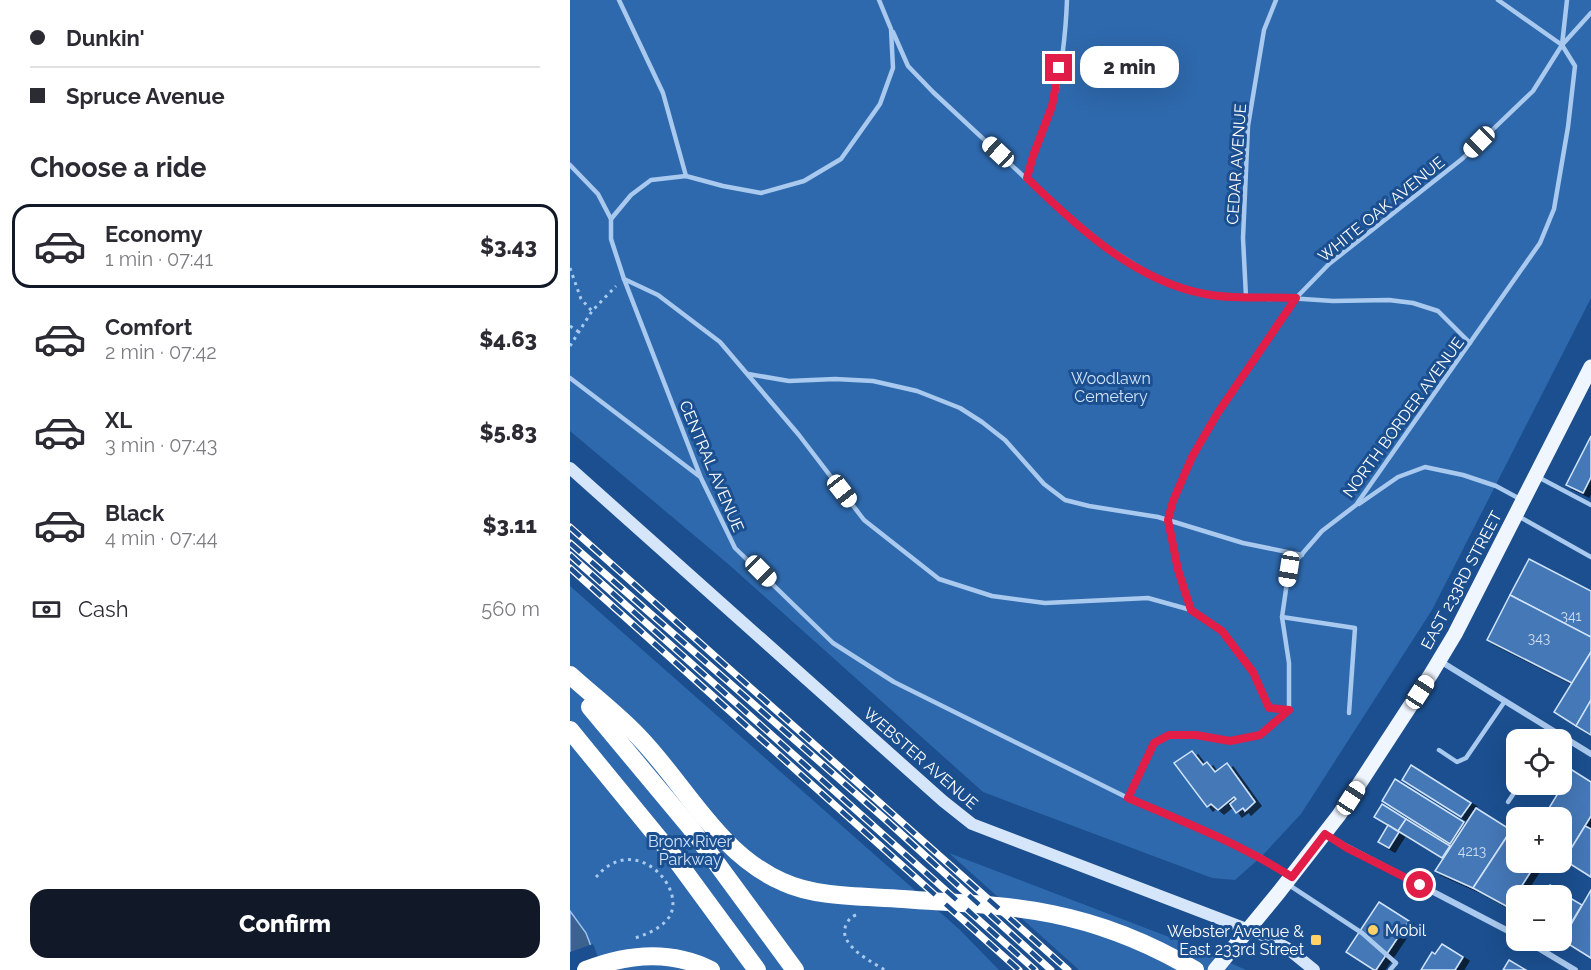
<!DOCTYPE html>
<html lang="en">
<head>
<meta charset="utf-8">
<style>
	:root { --surface:#fff; --page:#f2f2f3; --text:#2b2b33; --muted:#7c7c81; --line:#e1e1e2; --accent:#111827 }
	body { margin:0; font-family:Raleway,sans-serif; background:var(--page); color:var(--text); height:100vh; display:flex; flex-direction:column; font-size:22px; white-space:nowrap }
	* { box-sizing:border-box; margin:0 }
	p { font-size:20px; color:var(--muted) }
	.icon { flex:none; width:33px; height:33px; fill:none; stroke:currentColor; stroke-width:2; stroke-linecap:round; stroke-linejoin:round }
	.map { position:relative; flex:1; overflow:hidden }
	.details { display:flex; flex-direction:column; background:var(--surface); width:570px }
	.details>* { flex:none }
	.guide { display:grid; align-content:center; height:132px; padding:0 30px; background:var(--surface) }
	.controls { position:absolute; left:936px; top:729px; display:grid; gap:12px }
	.controls a { display:grid; place-items:center; width:66px; height:66px; border-radius:12px; background:var(--surface); box-shadow:0 6px 24px #0002; font-size:30px }
	.end { position:absolute; width:27px; height:27px; margin:-14px; border:8px solid #e11d48; background:#fff; box-shadow:0 0 0 3px #fff }
	.from { border-radius:50% }
	.bubble { position:absolute; height:42px; border-radius:18px; background:var(--surface); box-shadow:0 6px 24px #0002; font-size:20px; font-weight:800; line-height:42px; text-align:center }
	.car { position:absolute; width:18px; height:36px; margin:-18px -9px; border-radius:8px; box-shadow:0 0 4px 2px #0007; background:linear-gradient(#fff 24%,#345 0 40%,#fff 0 76%,#345 0 86%,#fff 0) }
	.guide b { display:flex; align-items:center; gap:21px; height:57px; font-size:22px }
	.guide b+b { border-top:2px solid var(--line) }
	.guide i { width:15px; height:15px; background:var(--text) }
	ul { padding:0; list-style:none }
	li { display:flex; align-items:center; gap:18px; height:84px; margin:0 12px 9px; padding:0 18px; border:3px solid transparent; border-radius:18px }
	li div { flex:1 }
	li b { display:block; font-size:22px }
	li em { font-style:normal; font-weight:800 }
	li.on { border-color:var(--accent) }
	li>.icon { width:54px; height:54px; stroke-width:1.5 }
	h2 { padding:0 30px; font-size:27px; line-height:72px }
	.pay { display:flex; align-items:center; gap:15px; height:66px; padding:0 30px; font-size:22px }
	.pay p { margin-inline-start:auto }
	.primary-button { display:flex; gap:12px; margin-top:auto; padding:12px 30px }
	.primary-button a { flex:1; height:69px; border-radius:18px; background:var(--accent); color:#fff; font-size:24px; font-weight:800; line-height:69px; text-align:center }
	main { display:flex; flex:1; min-height:0 }
	.map>svg:first-child { display:block }
</style>
</head>
<body>
<main>
<section class="details">
<div class="guide">
<b><i class="from"></i>Dunkin'</b>
<b><i></i>Spruce Avenue</b>
</div>
<h2>Choose a ride</h2>
<ul>
<li class="on"><svg class="icon" aria-label="car" viewBox="0 0 24 24"><path d="M5 17H2v-5l4-1 3-4h7l3 4 3 1v5h-3M9 17h6M6 11h13"/><circle cx="7" cy="17" r="2"/><circle cx="17" cy="17" r="2"/></svg><div><b>Economy</b><p>1 min · 07:41</p></div><em>$3.43</em></li>
<li><svg class="icon" aria-label="car" viewBox="0 0 24 24"><path d="M5 17H2v-5l4-1 3-4h7l3 4 3 1v5h-3M9 17h6M6 11h13"/><circle cx="7" cy="17" r="2"/><circle cx="17" cy="17" r="2"/></svg><div><b>Comfort</b><p>2 min · 07:42</p></div><em>$4.63</em></li>
<li><svg class="icon" aria-label="car" viewBox="0 0 24 24"><path d="M5 17H2v-5l4-1 3-4h7l3 4 3 1v5h-3M9 17h6M6 11h13"/><circle cx="7" cy="17" r="2"/><circle cx="17" cy="17" r="2"/></svg><div><b>XL</b><p>3 min · 07:43</p></div><em>$5.83</em></li>
<li><svg class="icon" aria-label="car" viewBox="0 0 24 24"><path d="M5 17H2v-5l4-1 3-4h7l3 4 3 1v5h-3M9 17h6M6 11h13"/><circle cx="7" cy="17" r="2"/><circle cx="17" cy="17" r="2"/></svg><div><b>Black</b><p>4 min · 07:44</p></div><em>$3.11</em></li>
</ul>
<div class="pay"><svg class="icon" aria-label="cash" viewBox="0 0 24 24"><path d="M3 7h18v10H3z"/><circle cx="12" cy="12" r="2"/></svg>Cash<p>560 m</p></div>
<div class="primary-button"><a>Confirm</a></div>
</section>
<div class="map">
<svg width="1021" height="970" viewBox="0 0 1021 970">
	<defs>
		<filter id="shadow"><feDropShadow dx="6" dy="4" stdDeviation="0" flood-color="#0009"/></filter>
	</defs>
	<rect width="100%" height="100%" fill="#1b4f8f"/>
	<g fill="#2e69ad">
		<polygon points="0,0 1021,0 1021,298 862,610 731,814 691,857 665,880 642,878 413,792 157,563 0,431"/>
		<polygon points="0,586 390,930 429,970 0,970"/>
		<polygon points="379,853 620,945 676,970 509,970"/>
	</g>
	<polygon fill="#3c6290" stroke="#9cc4f0" stroke-width="1.5" points="0,911 16,933 30,970 0,970"/>
	<polygon fill="#1b4f8f" points="23,944 33,970 0,970 0,952"/>
	<g fill="#4478b7" stroke="#cfe3fa" stroke-width="1.5" filter="url(#shadow)">
		<polygon points="1021,436 1021,477 1013,493 996,485"/>
		<polygon points="959,559 1021,591 1021,637 940,595"/>
		<polygon points="940,595 1021,637 1021,652 1002,683 917,640"/>
		<polygon points="1021,652 1021,700 1006,726 984,712"/>
		<polygon points="1021,700 1021,735 1006,726"/>
		<polygon points="622,751 633,765 637,762 645,772 657,763 685,802 675,811 673,808 666,813 660,804 666,799 664,797 648,810 641,804 637,807 604,763"/>
		<polygon points="841,765 901,803 891,817 832,780"/>
		<polygon points="1002,770 1021,782 1021,816 996,857 992,854 992,818 973,818"/>
		<polygon points="825,779 894,822 880,844 812,801"/>
		<polygon points="812,804 836,819 828,831 804,817"/>
		<polygon points="906,808 941,830 903,888 865,871"/>
		<polygon points="836,819 880,846 872,858 828,831"/>
		<polygon points="818,825 829,832 819,848 808,842"/>
		<polygon points="1015,826 1021,829 1021,877 994,860"/>
		<polygon points="940,832 946,837 946,862 967,862 938,907 903,888"/>
		<polygon points="980,885 995,894 992,899 992,896 972,896"/>
		<polygon points="1021,890 1021,958 992,940"/>
		<polygon points="995,895 1012,905 992,938 992,900"/>
		<polygon points="809,902 839,921 806,970 804,970 776,952"/>
		<polygon points="872,944 893,957 885,970 851,970 862,952 865,954"/>
		<polygon points="939,960 956,970 933,970"/>
	</g>
	<g fill="none" stroke-linecap="round" stroke-linejoin="round">
		<g stroke="#a9c9ee" stroke-width="3" stroke-dasharray="3 4.5" stroke-linecap="butt">
			<polyline points="0,268 11,299 22,311"/>
			<polyline points="0,326 9,332"/>
			<polyline points="0,346 22,311 46,286"/>
			<path d="M26 877C30 873 34 868 40 865 78 842 121 898 95 922 86 931 74 935 62 939"/>
			<path d="M286 915C281 917 278 920 276 925 267 945 302 962 315 970"/>
		</g>
		<g stroke="#a9c9ee" stroke-width="4.5">
			<polyline points="49,0 93,93 116,176"/>
			<polyline points="309,0 321,29 323,68 310,104 271,159 234,181 191,193 153,186 116,176 81,180 61,195 41,219 41,239 54,279 131,478 165,548 263,643 324,682 558,798 645,834 691,857 719,875"/>
			<polyline points="928,0 992,45"/>
			<polyline points="323,32 338,66 363,92 481,202 538,248 589,280 635,294 699,299 718,298 763,301 819,300 843,303 868,311 900,343"/>
			<polyline points="0,165 28,194 41,219"/>
			<path d="M457 178C463 154 474 131 482 107 491 80 496 29 497 0"/>
			<polyline points="54,279 88,295 150,342 229,435 294,520 369,579 422,596 475,603 578,598 621,610 652,631 683,672 699,708 719,710"/>
			<polyline points="676,297 673,238 678,126 694,30 706,0"/>
			<polyline points="178,374 219,381 265,379 303,381 347,391 390,408 412,422 435,440 474,484 495,500 519,506 588,517 673,543 732,555"/>
			<polyline points="0,378 129,476"/>
			<polyline points="968,477 1021,505"/>
			<polyline points="789,504 828,477 855,467 893,475 926,486 950,499"/>
			<polyline points="948,516 1021,557"/>
			<polyline points="621,610 608,570 598,520 603,501 622,457 647,414 726,298 759,264 892,159 963,91 992,45 997,0"/>
			<polyline points="712,617 785,628 779,713"/>
			<polyline points="980,740 985,732"/>
			<polyline points="869,750 887,762 896,758 935,701"/>
			<polyline points="558,798 584,743 599,735 626,735 660,741 690,735 719,710 719,663 712,617 719,569 752,531 786,505 970,243 984,209 998,127 1005,66 992,45 1021,13"/>
			<polyline points="938,802 950,784"/>
			<polyline points="719,885 792,933 826,963 820,970"/>
		</g>
		<g stroke="#a9c9ee" stroke-width="6">
			<polyline points="870,661 1021,754"/>
			<polyline points="755,834 777,847 946,935"/>
			<polyline points="955,940 1005,970"/>
		</g>
		<polyline stroke="#d6e6fa" stroke-width="12" points="0,468 373,801 402,824 695,936 717,948 744,970"/>
		<polyline stroke="#f0f6ff" stroke-width="15" points="645,970 709,892 769,815 861,674 885,634 1021,367"/>
		<g stroke="#fff" stroke-width="18">
			<path d="M0 675C22 695 47 714 68 736 115 784 148 854 213 882 247 898 296 896 333 899 383 903 433 904 482 914 532 924 581 944 625 970"/>
			<polyline points="20,707 120,827 225,970"/>
			<polyline points="0,730 104,857 187,970"/>
			<path d="M16 970C57 954 101 950 141 970"/>
		</g>
		<defs>
			<g id="rail">
				<polyline points="0,527 498,970"/>
				<polyline points="0,543 316,820 481,970"/>
				<polyline points="0,555 465,970"/>
				<polyline points="0,568 449,970"/>
			</g>
		</defs>
		<use href="#rail" stroke="#fff" stroke-width="7"/>
		<use href="#rail" stroke="#1b4f8f" stroke-width="4.5" stroke-dasharray="14" stroke-linecap="butt"/>
	</g>
	<g fill="none" stroke-linecap="round" stroke-linejoin="round">
		<path stroke="#e11d48" stroke-width="8" d="M489 68 482 106 463 156 457 178C506 226 565 281 635 294 665 300 696 296 726 298L647 414 622 457 603 501 598 520 608 570 621 610 652 631 683 672 699 708 719 710 690 735 660 741 626 735H599L584 743 558 798C615 822 670 844 722 877L755 834 777 848 850 885"/>
	</g>
	<g fill="#ffd166" stroke="#1b4f8f" stroke-width="2">
		<circle cx="803" cy="930" r="6"/>
		<rect x="740" y="934" width="12" height="12" rx="3"/>
	</g>
	<g text-anchor="middle" stroke-width="6" stroke-linejoin="round" paint-order="stroke">
		<g font-size="14" fill="#d0dded">
			<text x="1001" y="621">341</text>
			<text x="969" y="643">343</text>
			<text x="902" y="856">4213</text>
		</g>
		<g font-size="16" fill="#fff" stroke="#1b4f8f">
			<text transform="translate(666 164) rotate(-86)" y="6">CEDAR AVENUE</text>
			<text transform="translate(811 209) rotate(-39)" y="6">WHITE OAK AVENUE</text>
			<text transform="translate(833 417) rotate(-54)" y="6">NORTH BORDER AVENUE</text>
			<text transform="translate(142 466) rotate(67)" y="6">CENTRAL AVENUE</text>
			<text transform="translate(891 580) rotate(-62)" y="6">EAST 233RD STREET</text>
			<text transform="translate(351 758) rotate(41)" y="6">WEBSTER AVENUE</text>
		</g>
		<g font-size="16" fill="#cfe3fa" stroke="#1b4f8f">
			<text x="541" y="384">Woodlawn<tspan x="541" dy="18">Cemetery</tspan></text>
			<text x="120" y="847">Bronx River<tspan x="120" dy="18">Parkway</tspan></text>
		</g>
		<g font-size="16" fill="#fff" stroke="#1b4f8f" text-anchor="start">
			<text x="815" y="936">Mobil</text>
			<text x="734" y="937" text-anchor="end">Webster Avenue &amp;<tspan x="734" dy="18">East 233rd Street</tspan></text>
		</g>
	</g>
</svg>
<div class="controls">
<a><svg class="icon" aria-label="locate" viewBox="0 0 24 24"><circle cx="12" cy="12" r="6"/><path d="M12 2v4M12 18v4M2 12h4M18 12h4"/></svg></a>
<a>+</a>
<a>−</a>
</div>
<i class="end from" style="left:850px;top:885px"></i>
<i class="end" style="left:489px;top:68px"></i>
<div class="bubble" style="left:510px;top:46px;width:99px">2 min</div>
<i class="car" style="left:909px;top:142px;rotate:225deg"></i>
<i class="car" style="left:428px;top:152px;rotate:313deg"></i>
<i class="car" style="left:272px;top:491px;rotate:142deg"></i>
<i class="car" style="left:719px;top:569px;rotate:189deg"></i>
<i class="car" style="left:191px;top:571px;rotate:135deg"></i>
<i class="car" style="left:850px;top:692px;rotate:33deg"></i>
<i class="car" style="left:781px;top:798px;rotate:33deg"></i>
</div>
</main>
</body>
</html>
